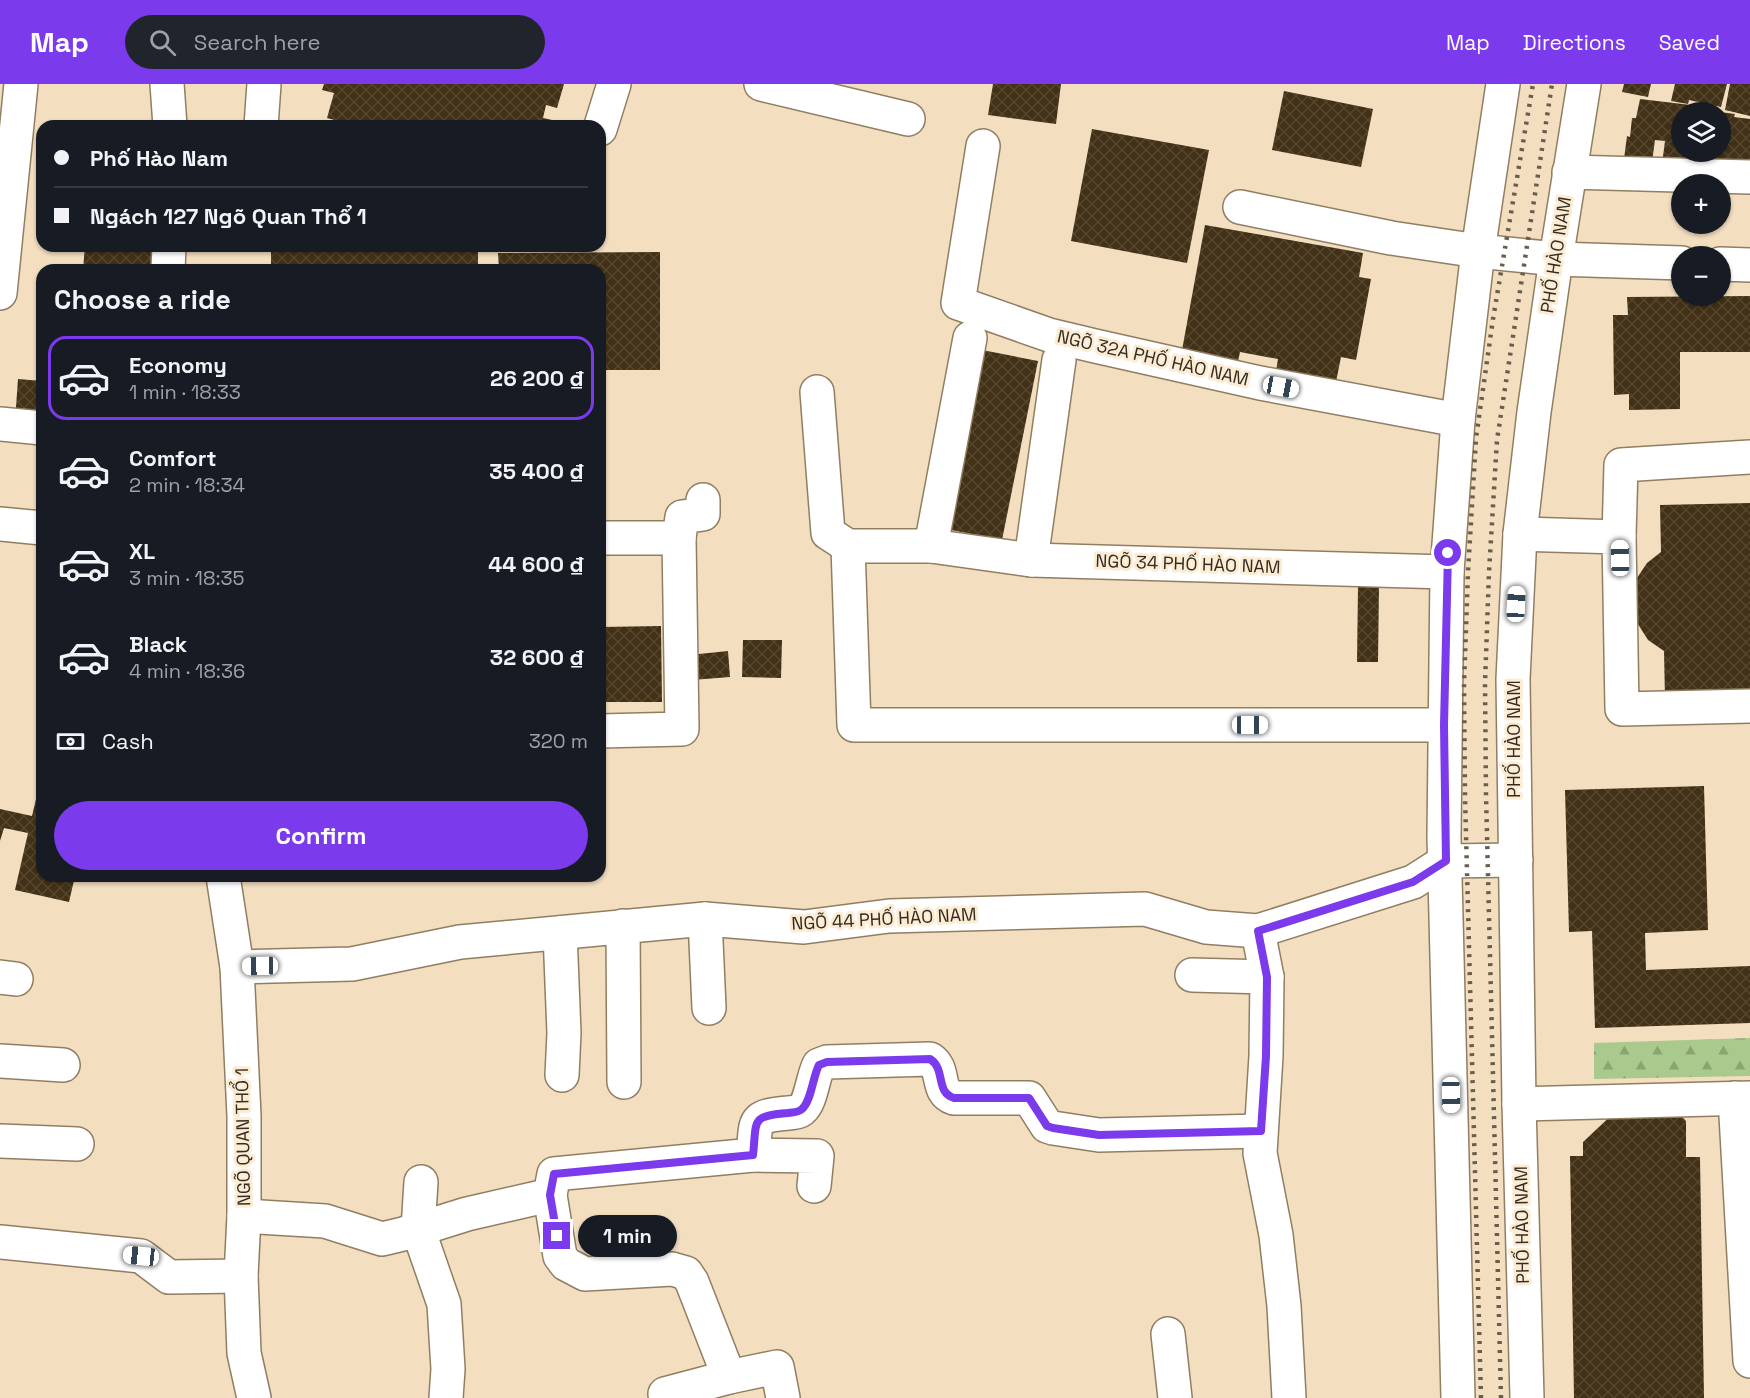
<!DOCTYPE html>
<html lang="en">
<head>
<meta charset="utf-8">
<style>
	:root { --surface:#171b24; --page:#20242c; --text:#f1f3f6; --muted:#9ea1a6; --line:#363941; --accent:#7c3aed }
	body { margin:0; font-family:"Space Grotesk",sans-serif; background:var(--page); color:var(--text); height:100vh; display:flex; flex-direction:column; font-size:22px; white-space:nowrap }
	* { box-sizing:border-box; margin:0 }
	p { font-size:20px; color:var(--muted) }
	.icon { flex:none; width:33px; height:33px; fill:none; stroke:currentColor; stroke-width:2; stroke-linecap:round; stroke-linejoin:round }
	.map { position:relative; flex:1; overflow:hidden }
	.panel { position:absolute; left:36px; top:180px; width:570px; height:618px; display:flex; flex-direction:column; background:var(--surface); border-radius:18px; box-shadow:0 2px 4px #0004 }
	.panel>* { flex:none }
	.banner { position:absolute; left:36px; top:36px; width:570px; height:132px; border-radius:18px; box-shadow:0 2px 4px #0004; display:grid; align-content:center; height:132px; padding:0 18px; background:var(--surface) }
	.fabs { position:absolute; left:1671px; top:18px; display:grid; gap:12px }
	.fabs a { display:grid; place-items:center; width:60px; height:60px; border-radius:50%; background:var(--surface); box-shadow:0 2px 4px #0004; font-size:30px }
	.end { position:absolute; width:27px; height:27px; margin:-14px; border:8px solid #7c3aed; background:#fff; box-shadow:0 0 0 3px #fff }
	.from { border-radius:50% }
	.bubble { position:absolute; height:42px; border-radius:21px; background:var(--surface); box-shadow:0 2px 4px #0004; font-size:20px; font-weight:700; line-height:42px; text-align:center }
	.car { position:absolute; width:18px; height:36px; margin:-18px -9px; border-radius:8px; box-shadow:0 0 4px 2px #0007; background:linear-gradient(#fff 24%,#345 0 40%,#fff 0 76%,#345 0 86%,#fff 0) }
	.banner b { display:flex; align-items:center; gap:21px; height:57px; font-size:22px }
	.banner b+b { border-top:2px solid var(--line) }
	.banner i { width:15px; height:15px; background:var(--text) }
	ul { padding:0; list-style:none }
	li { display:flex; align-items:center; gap:18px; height:84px; margin:0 12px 9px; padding:0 6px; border:3px solid transparent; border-radius:18px }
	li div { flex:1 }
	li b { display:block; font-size:22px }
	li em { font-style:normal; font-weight:700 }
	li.selected { border-color:var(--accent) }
	li>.icon { width:54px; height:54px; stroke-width:1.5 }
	h2 { padding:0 18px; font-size:27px; line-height:72px }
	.pay { display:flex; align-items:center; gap:15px; height:66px; padding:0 18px; font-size:22px }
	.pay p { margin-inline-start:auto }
	.action { display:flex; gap:12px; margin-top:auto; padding:12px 18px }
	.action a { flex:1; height:69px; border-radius:36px; background:var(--accent); color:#fff; font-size:24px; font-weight:700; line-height:69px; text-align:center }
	header { display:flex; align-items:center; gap:36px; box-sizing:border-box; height:84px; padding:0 30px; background:var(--accent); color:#fff }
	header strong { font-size:28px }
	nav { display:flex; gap:33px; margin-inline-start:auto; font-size:21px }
	.search { width:420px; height:54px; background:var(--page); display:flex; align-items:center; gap:15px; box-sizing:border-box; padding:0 21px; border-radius:33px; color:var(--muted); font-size:22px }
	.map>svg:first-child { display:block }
</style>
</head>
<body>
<header>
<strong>Map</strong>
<div class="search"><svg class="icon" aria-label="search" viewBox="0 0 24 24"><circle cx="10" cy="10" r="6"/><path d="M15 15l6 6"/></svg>Search here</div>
<nav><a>Map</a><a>Directions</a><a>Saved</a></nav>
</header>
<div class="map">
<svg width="1750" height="1314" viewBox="0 0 1750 1314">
	<defs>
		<pattern id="forest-firs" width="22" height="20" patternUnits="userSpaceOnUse" patternTransform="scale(1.5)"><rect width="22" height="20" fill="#a9ca8c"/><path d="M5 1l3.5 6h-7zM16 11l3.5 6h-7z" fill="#8aa472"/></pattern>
		<pattern id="building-cross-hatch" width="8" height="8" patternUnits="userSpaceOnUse" patternTransform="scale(1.5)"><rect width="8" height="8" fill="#423117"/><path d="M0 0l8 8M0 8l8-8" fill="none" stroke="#554630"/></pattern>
	</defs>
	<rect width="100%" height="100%" fill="#f3dec0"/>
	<polygon fill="url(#forest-firs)" points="1750,954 1750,992 1594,995 1594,959"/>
	<g fill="url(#building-cross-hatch)">
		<polygon points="324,0 564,0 557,24 546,21 543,34 552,36 550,42 341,42 342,38 327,34 334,9 322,6"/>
		<polygon points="993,0 1061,0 1056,40 988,31"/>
		<polygon points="1624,0 1651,0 1648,13 1622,8"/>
		<polygon points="1675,0 1727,0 1721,23 1689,16 1688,20 1671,17"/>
		<polygon points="1730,0 1750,0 1750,32 1725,26"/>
		<polygon points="1284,7 1373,25 1361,83 1272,66"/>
		<polygon points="1640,15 1691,21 1691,24 1713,27 1682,28 1682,68 1720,68 1720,28 1735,30 1734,33 1750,35 1750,84 1662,80 1665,57 1655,56 1652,78 1624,75 1627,52 1630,53 1632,34 1636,34"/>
		<polygon points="1092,45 1209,66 1187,179 1071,157"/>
		<polygon points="1205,141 1363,169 1359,193 1371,195 1356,276 1341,273 1336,298 1276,287 1278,275 1240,268 1236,287 1180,277"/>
		<polygon points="85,162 155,162 152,186 83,186"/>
		<polygon points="478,164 478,186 271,186 271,165"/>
		<polygon points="660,168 660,286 600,286 600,186 499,186 498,169"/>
		<polygon points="1750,212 1750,268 1680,268 1680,325 1629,326 1629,310 1614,311 1613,231 1628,231 1627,213"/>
		<polygon points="972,264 1038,277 1002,456 936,443"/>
		<polygon points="18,295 42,297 42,340 15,337"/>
		<polygon points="1750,419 1750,613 1665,615 1664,567 1648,556 1636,537 1635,497 1647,479 1661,468 1660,421"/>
		<polygon points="1358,503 1379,503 1378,578 1357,578"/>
		<polygon points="661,542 662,618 600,618 600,543"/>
		<polygon points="743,556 782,556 781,594 742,593"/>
		<polygon points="728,567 730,593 692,596 689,571"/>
		<polygon points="41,694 42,792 75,792 69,818 15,806 28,749 4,744 0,757 0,725 32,732"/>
		<polygon points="1704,702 1708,846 1645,849 1646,886 1750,882 1750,939 1595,944 1592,847 1569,848 1565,706"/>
		<polygon points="1675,1025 1686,1037 1686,1073 1700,1073 1704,1314 1574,1314 1570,1072 1583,1072 1583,1058 1616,1027"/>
	</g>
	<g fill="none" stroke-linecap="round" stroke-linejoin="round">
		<defs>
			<g id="minor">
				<polyline points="167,0 170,42"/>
				<polyline points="761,0 908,35"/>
				<polyline points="261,42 264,0"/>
				<polyline points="600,45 614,0"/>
				<polyline points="983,62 958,219 1049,251 1095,262 1260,299 1458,336"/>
				<polyline points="1569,88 1750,93"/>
				<polyline points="1240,123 1391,154 1478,167"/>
				<polyline points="1556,175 1682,179"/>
				<polyline points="1720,180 1750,181"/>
				<polyline points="168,186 169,162"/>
				<polyline points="0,209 21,0"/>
				<polyline points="817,308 828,449 848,462 931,462 1031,476 1447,488"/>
				<polyline points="0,340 42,344"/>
				<polyline points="0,440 42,444"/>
				<polyline points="1520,450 1619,453 1622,625 1750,622"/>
				<polyline points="1619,453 1621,381 1750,373"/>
				<polyline points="600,454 679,454 682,433 703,430 703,416"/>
				<polyline points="848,462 854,641 1444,641"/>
				<polyline points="931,462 970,254"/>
				<polyline points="1031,476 1059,276"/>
				<polyline points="600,647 682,645 679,454"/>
				<polyline points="223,792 237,883 244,1032 244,1132 241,1192 244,1269 254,1314"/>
				<polyline points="705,835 709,924"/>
				<polyline points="623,842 624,998"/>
				<polyline points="1258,847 1267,893 1266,972 1260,1069 1276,1151 1284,1222 1289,1314"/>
				<polyline points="560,849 564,949 562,991"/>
				<polyline points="237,883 352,880 460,858 705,835 804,843 889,832 1145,825 1206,843 1258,847 1413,798 1446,777"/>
				<polyline points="1192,891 1267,893"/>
				<polyline points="0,893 16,895"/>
				<polyline points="0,977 63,981"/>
				<polyline points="1735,1014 1750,1277"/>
				<polyline points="1519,1020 1750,1014"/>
				<polyline points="0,1057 77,1060"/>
				<polyline points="753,1071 817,1072 814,1102"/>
				<polyline points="421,1098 418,1145 444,1220 448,1285 446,1314"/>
				<polyline points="244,1132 325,1137 382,1155 403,1150 467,1130 550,1111"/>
				<polyline points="0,1158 141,1172 169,1193 241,1192"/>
				<polyline points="1168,1250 1175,1314"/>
				<path d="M729 1293 692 1198 686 1189 672 1185 585 1190 566 1180 560 1172 550 1111 554 1090 753 1071C757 1036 750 1032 789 1029 793 1028 799 1029 802 1025 811 1018 813 992 819 981L827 978 930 975C946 985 935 1008 954 1014H1029L1047 1042 1053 1044 1099 1051 1261 1047"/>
				<polyline points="666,1314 665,1310 729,1293 777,1283 783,1314"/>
			</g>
			<g id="major">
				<polyline points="1478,167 1556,175"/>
				<polyline points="1446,777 1516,776"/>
				<polyline points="1458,1314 1444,753 1447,488 1458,336 1478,167 1503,0"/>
				<polyline points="1527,1314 1519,1020 1513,595 1520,450 1534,328 1556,175 1584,0"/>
			</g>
		</defs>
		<use href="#minor" stroke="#917e62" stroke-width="36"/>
		<use href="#major" stroke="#917e62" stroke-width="36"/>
		<use href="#minor" stroke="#fff" stroke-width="33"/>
		<use href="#major" stroke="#fff" stroke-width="33"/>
		<g stroke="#695e4e" stroke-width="4.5" stroke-dasharray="3 6" stroke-linecap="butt">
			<polyline points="1481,1314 1465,712 1464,600 1468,488 1476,354 1493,235 1533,0"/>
			<polyline points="1501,1314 1486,711 1485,599 1489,488 1497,356 1552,0"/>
		</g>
	</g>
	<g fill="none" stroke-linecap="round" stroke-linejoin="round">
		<path stroke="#7c3aed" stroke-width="8" d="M557 1152 550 1111 554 1090 753 1071C757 1036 750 1032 788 1029 793 1028 798 1029 802 1025 811 1018 813 992 819 981L827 978 930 975C946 985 935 1008 954 1014H1029L1047 1042 1053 1044 1099 1051 1261 1047 1266 972 1267 893 1258 847 1413 798 1446 777 1444 641 1448 469"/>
	</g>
	<g text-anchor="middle" stroke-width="6" stroke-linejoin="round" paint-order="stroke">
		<g font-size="18" fill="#342c21" stroke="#fdecd4">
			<text transform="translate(1556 171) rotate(-81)" y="6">PHỐ HÀO NAM</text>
			<text transform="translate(1153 274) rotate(13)" y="6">NGÕ 32A PHỐ HÀO NAM</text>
			<text transform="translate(1188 480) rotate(2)" y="6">NGÕ 34 PHỐ HÀO NAM</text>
			<text transform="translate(1514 655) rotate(-90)" y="6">PHỐ HÀO NAM</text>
			<text transform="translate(884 835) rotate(-3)" y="6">NGÕ 44 PHỐ HÀO NAM</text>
			<text transform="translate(243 1053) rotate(-91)" y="6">NGÕ QUAN THỔ 1</text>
			<text transform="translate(1522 1141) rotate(-91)" y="6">PHỐ HÀO NAM</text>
		</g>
	</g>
</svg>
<div class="fabs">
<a><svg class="icon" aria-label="layers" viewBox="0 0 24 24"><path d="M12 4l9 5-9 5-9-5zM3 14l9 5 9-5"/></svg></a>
<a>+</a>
<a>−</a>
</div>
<i class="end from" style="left:1448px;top:469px"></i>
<i class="end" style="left:557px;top:1152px"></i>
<div class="bubble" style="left:578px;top:1131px;width:99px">1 min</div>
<i class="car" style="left:1281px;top:303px;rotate:101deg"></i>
<i class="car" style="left:1620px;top:474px;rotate:359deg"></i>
<i class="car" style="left:1516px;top:520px;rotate:3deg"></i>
<i class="car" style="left:1250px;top:641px;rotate:90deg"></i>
<i class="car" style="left:260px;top:882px;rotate:269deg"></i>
<i class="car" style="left:1451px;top:1011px;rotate:179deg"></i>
<i class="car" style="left:141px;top:1172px;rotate:276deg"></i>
<div class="banner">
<b><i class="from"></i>Phố Hào Nam</b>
<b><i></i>Ngách 127 Ngõ Quan Thổ 1</b>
</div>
<section class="panel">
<h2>Choose a ride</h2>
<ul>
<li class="selected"><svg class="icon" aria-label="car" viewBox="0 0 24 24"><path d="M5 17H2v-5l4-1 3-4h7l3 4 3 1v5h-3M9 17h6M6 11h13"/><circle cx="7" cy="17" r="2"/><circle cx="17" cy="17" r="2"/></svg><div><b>Economy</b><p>1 min · 18:33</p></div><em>26 200 ₫</em></li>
<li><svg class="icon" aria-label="car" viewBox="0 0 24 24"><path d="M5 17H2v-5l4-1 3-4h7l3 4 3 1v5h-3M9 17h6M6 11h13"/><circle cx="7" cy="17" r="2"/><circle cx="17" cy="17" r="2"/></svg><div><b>Comfort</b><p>2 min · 18:34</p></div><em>35 400 ₫</em></li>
<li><svg class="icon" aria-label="car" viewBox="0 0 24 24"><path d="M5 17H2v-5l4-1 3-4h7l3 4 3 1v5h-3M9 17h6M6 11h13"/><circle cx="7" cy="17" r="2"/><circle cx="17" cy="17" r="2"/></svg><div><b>XL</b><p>3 min · 18:35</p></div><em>44 600 ₫</em></li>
<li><svg class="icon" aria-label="car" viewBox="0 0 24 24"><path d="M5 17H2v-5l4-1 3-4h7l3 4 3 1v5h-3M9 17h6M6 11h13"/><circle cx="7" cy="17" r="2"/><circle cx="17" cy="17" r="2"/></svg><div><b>Black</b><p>4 min · 18:36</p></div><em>32 600 ₫</em></li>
</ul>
<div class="pay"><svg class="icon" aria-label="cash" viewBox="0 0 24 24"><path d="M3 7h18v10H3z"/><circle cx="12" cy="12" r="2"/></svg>Cash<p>320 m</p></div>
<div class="action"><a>Confirm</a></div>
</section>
</div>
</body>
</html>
